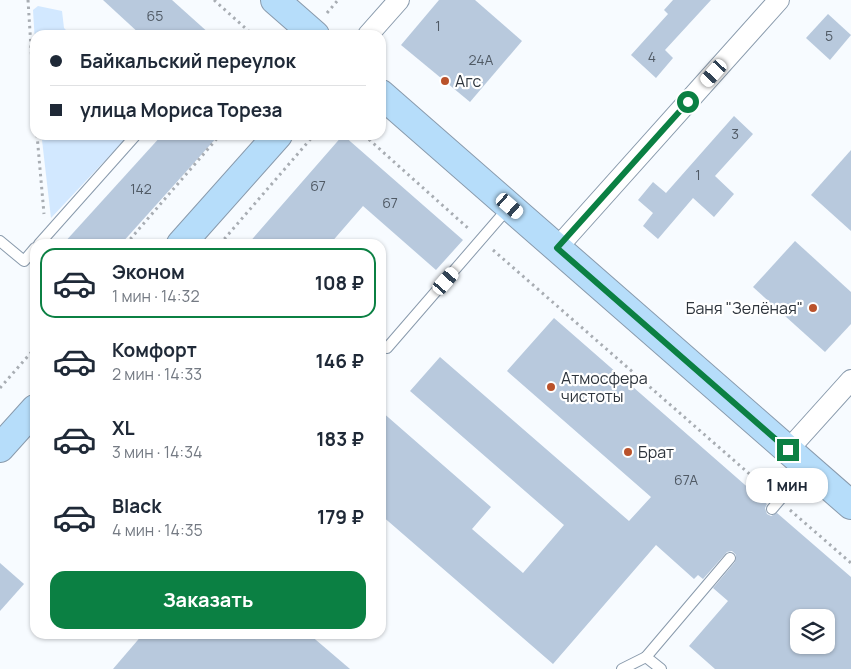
<!DOCTYPE html>
<html lang="ru">
<head>
<meta charset="utf-8">
<style>
	:root { --surface:#fff; --page:#f2f2f3; --text:#1f2937; --muted:#747a83; --line:#e0e1e3; --accent:#0b8043 }
	body { margin:0; font-family:Manrope,sans-serif; background:var(--page); color:var(--text); height:100vh; display:flex; flex-direction:column; font-size:19px; white-space:nowrap }
	* { box-sizing:border-box; margin:0 }
	p { font-size:16px; color:var(--muted) }
	.icon { flex:none; width:28px; height:28px; fill:none; stroke:currentColor; stroke-width:2; stroke-linecap:round; stroke-linejoin:round }
	.map { position:relative; flex:1; overflow:hidden }
	.drawer { position:absolute; left:30px; top:239px; width:356px; height:400px; display:flex; flex-direction:column; background:var(--surface); border-radius:15px; box-shadow:0 1px 4px #0004 }
	.drawer>* { flex:none }
	.guide { position:absolute; left:30px; top:30px; width:356px; height:110px; border-radius:15px; box-shadow:0 1px 4px #0004; display:grid; align-content:center; height:110px; padding:0 20px; background:var(--surface) }
	.buttons { position:absolute; left:790px; top:609px; display:grid; gap:10px }
	.buttons a { display:grid; place-items:center; width:45px; height:45px; border-radius:10px; background:var(--surface); box-shadow:0 1px 4px #0004; font-size:25px }
	.end { position:absolute; width:22px; height:22px; margin:-11px; border:6px solid #0b8043; background:#fff; box-shadow:0 0 0 2px #fff }
	.from { border-radius:50% }
	.bubble { position:absolute; height:35px; border-radius:15px; background:var(--surface); box-shadow:0 1px 4px #0004; font-size:16px; font-weight:700; line-height:35px; text-align:center }
	.car { position:absolute; width:15px; height:30px; margin:-15px -8px; border-radius:6px; box-shadow:0 0 4px 1px #0007; background:linear-gradient(#fff 24%,#345 0 40%,#fff 0 76%,#345 0 86%,#fff 0) }
	.guide b { display:flex; align-items:center; gap:18px; height:48px; font-size:19px }
	.guide b+b { border-top:1px solid var(--line) }
	.guide i { width:12px; height:12px; background:var(--text) }
	ul { padding:9px 0 0; list-style:none }
	li { display:flex; align-items:center; gap:15px; height:70px; margin:0 10px 8px; padding:0 10px; border:2px solid transparent; border-radius:15px }
	li div { flex:1 }
	li b { display:block; font-size:19px }
	li em { font-style:normal; font-weight:700 }
	li.active { border-color:var(--accent) }
	li>.icon { width:45px; height:45px; stroke-width:1.5 }
	.button { display:flex; gap:10px; margin-top:auto; padding:10px 20px }
	.button a { flex:1; height:58px; border-radius:15px; background:var(--accent); color:#fff; font-size:20px; font-weight:700; line-height:58px; text-align:center }
	.map>svg:first-child { display:block }
</style>
</head>
<body>
<div class="map">
<svg width="851" height="669" viewBox="0 0 851 669">
	<rect width="100%" height="100%" fill="#f7fbff"/>
	<g fill="#d2e8ff">
		<polygon points="38,6 62,11 64,28 71,35 35,35 35,43 33,10"/>
		<polygon points="55,135 129,135 51,218 42,140 55,137"/>
	</g>
	<g fill="#b8c9dd" fill-rule="evenodd">
		<polygon points="103,0 172,0 211,35 141,35"/>
		<polygon points="439,0 475,0 522,41 470,102 401,45"/>
		<polygon points="673,0 711,0 665,50 673,58 656,78 631,55 668,14 664,10"/>
		<polygon points="828,14 851,35 830,60 806,38"/>
		<polygon points="734,116 753,134 715,176 734,194 714,217 693,198 658,239 643,226 653,213 638,200 653,182 666,193"/>
		<polygon points="162,135 219,135 121,244 63,244"/>
		<polygon points="343,135 463,240 436,270 363,206 330,244 248,244"/>
		<polygon points="851,150 851,231 811,195"/>
		<polygon points="795,241 851,292 851,324 825,352 753,287"/>
		<path d="M554 318 767 504 765 508 767 514 771 516 777 513 851 577V669H715L689 646 728 601 713 588 735 562 736 555 732 551 727 552 703 579 698 575 694 579 656 545 553 664 381 515V411L491 507 472 529 523 573 564 525 410 391 440 357 629 521 651 497 507 371ZM799 618H826V645H799Z"/>
		<polygon points="0,563 24,584 0,611"/>
		<polygon points="143,634 309,634 350,669 113,669"/>
	</g>
	<g fill="none" stroke-linecap="round" stroke-linejoin="round">
		<defs>
			<g id="lane">
				<polyline points="0,241 24,261 35,248"/>
				<polyline points="39,244 136,135"/>
				<polyline points="387,348 509,207"/>
				<polyline points="772,509 807,468"/>
				<polyline points="622,669 646,657"/>
				<polyline points="661,669 646,657 730,558"/>
			</g>
			<g id="street">
				<polyline points="368,35 399,0"/>
				<polyline points="557,248 779,0"/>
				<polyline points="788,450 851,380"/>
			</g>
			<g id="secondary">
				<polyline points="275,0 315,35"/>
				<polyline points="381,94 851,505"/>
				<polyline points="181,244 278,135"/>
				<polyline points="0,448 35,409"/>
			</g>
		</defs>
		<use href="#lane" stroke="#899aac" stroke-width="12"/>
		<use href="#street" stroke="#899aac" stroke-width="22"/>
		<use href="#secondary" stroke="#899aac" stroke-width="30"/>
		<g stroke="#a8adb3" stroke-width="3" stroke-dasharray="2.5 4" stroke-linecap="butt">
			<polyline points="28,0 35,111"/>
			<polyline points="214,0 253,35"/>
			<polyline points="327,13 338,0"/>
			<polyline points="37,135 44,214"/>
			<polyline points="364,135 469,229"/>
			<polyline points="126,244 220,135"/>
			<polyline points="220,244 314,135"/>
			<polyline points="493,250 769,491"/>
			<polyline points="0,388 35,348"/>
			<polyline points="790,510 851,563"/>
		</g>
		<use href="#lane" stroke="#fff" stroke-width="10"/>
		<use href="#street" stroke="#fff" stroke-width="20"/>
		<use href="#secondary" stroke="#b6ddfa" stroke-width="28"/>
	</g>
	<g fill="none" stroke-linecap="round" stroke-linejoin="round">
		<polyline stroke="#0b8043" stroke-width="6" points="688,102 557,248 788,450"/>
	</g>
	<g fill="#ba522b" stroke="#fff" stroke-width="2">
		<circle cx="445" cy="81" r="5"/>
		<circle cx="813" cy="308" r="5"/>
		<circle cx="551" cy="387" r="5"/>
		<circle cx="628" cy="452" r="5"/>
	</g>
	<g text-anchor="middle" stroke-width="4.5" stroke-linejoin="round" paint-order="stroke">
		<g font-size="14" fill="#505a65">
			<text x="155" y="21">65</text>
			<text x="438" y="31">1</text>
			<text x="829" y="41">5</text>
			<text x="652" y="62">4</text>
			<text x="481" y="65">24А</text>
			<text x="735" y="139">3</text>
			<text x="698" y="180">1</text>
			<text x="318" y="191">67</text>
			<text x="141" y="194">142</text>
			<text x="390" y="208">67</text>
			<text x="686" y="485">67А</text>
		</g>
		<g font-size="16" fill="#2e353d" stroke="#fff" text-anchor="start">
			<text x="455" y="87">Агс</text>
			<text x="803" y="314" text-anchor="end">Баня "Зелёная"</text>
			<text x="561" y="384">Атмосфера<tspan x="561" dy="18">чистоты</tspan></text>
			<text x="638" y="458">Брат</text>
		</g>
	</g>
</svg>
<div class="buttons">
<a><svg class="icon" aria-label="layers" viewBox="0 0 24 24"><path d="M12 4l9 5-9 5-9-5zM3 14l9 5 9-5"/></svg></a>
</div>
<i class="end from" style="left:688px;top:102px"></i>
<i class="end" style="left:788px;top:450px"></i>
<div class="bubble" style="left:746px;top:468px;width:82px">1 мин</div>
<i class="car" style="left:714px;top:73px;rotate:222deg"></i>
<i class="car" style="left:510px;top:206px;rotate:131deg"></i>
<i class="car" style="left:446px;top:281px;rotate:41deg"></i>
<div class="guide">
<b><i class="from"></i>Байкальский переулок</b>
<b><i></i>улица Мориса Тореза</b>
</div>
<section class="drawer">
<ul>
<li class="active"><svg class="icon" aria-label="car" viewBox="0 0 24 24"><path d="M5 17H2v-5l4-1 3-4h7l3 4 3 1v5h-3M9 17h6M6 11h13"/><circle cx="7" cy="17" r="2"/><circle cx="17" cy="17" r="2"/></svg><div><b>Эконом</b><p>1 мин · 14:32</p></div><em>108 ₽</em></li>
<li><svg class="icon" aria-label="car" viewBox="0 0 24 24"><path d="M5 17H2v-5l4-1 3-4h7l3 4 3 1v5h-3M9 17h6M6 11h13"/><circle cx="7" cy="17" r="2"/><circle cx="17" cy="17" r="2"/></svg><div><b>Комфорт</b><p>2 мин · 14:33</p></div><em>146 ₽</em></li>
<li><svg class="icon" aria-label="car" viewBox="0 0 24 24"><path d="M5 17H2v-5l4-1 3-4h7l3 4 3 1v5h-3M9 17h6M6 11h13"/><circle cx="7" cy="17" r="2"/><circle cx="17" cy="17" r="2"/></svg><div><b>XL</b><p>3 мин · 14:34</p></div><em>183 ₽</em></li>
<li><svg class="icon" aria-label="car" viewBox="0 0 24 24"><path d="M5 17H2v-5l4-1 3-4h7l3 4 3 1v5h-3M9 17h6M6 11h13"/><circle cx="7" cy="17" r="2"/><circle cx="17" cy="17" r="2"/></svg><div><b>Black</b><p>4 мин · 14:35</p></div><em>179 ₽</em></li>
</ul>
<div class="button"><a>Заказать</a></div>
</section>
</div>
</body>
</html>
